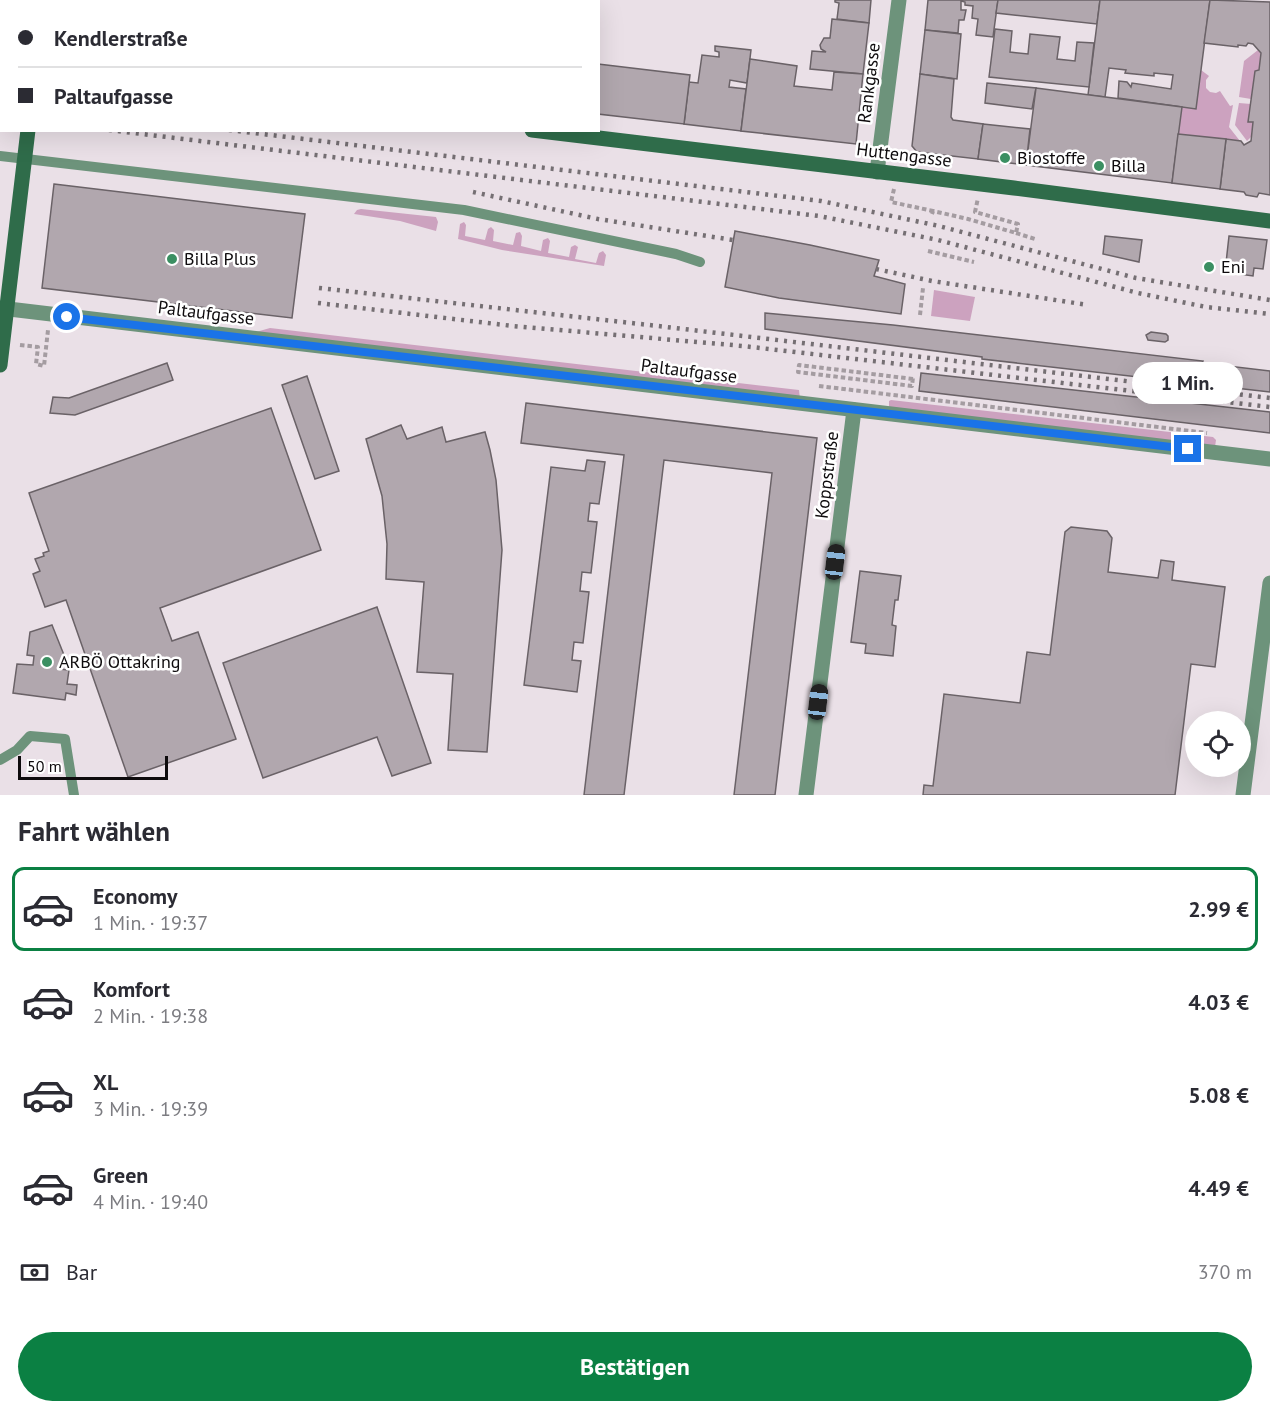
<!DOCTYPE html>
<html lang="de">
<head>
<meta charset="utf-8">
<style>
	:root { --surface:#fff; --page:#f2f2f3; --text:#2b2b33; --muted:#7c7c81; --line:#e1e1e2; --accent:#0b8043 }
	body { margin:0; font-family:"PT Sans",sans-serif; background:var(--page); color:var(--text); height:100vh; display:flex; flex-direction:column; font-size:22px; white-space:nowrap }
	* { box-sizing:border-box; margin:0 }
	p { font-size:20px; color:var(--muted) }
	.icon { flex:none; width:33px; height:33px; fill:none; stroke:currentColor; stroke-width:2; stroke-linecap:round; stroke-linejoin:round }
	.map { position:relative; height:795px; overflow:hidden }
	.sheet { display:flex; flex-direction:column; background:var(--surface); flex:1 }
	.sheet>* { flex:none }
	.top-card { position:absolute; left:0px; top:0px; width:600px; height:132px; box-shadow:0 6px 24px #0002; display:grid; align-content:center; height:132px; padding:0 18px; background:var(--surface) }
	.tools { position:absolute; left:1185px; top:711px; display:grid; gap:12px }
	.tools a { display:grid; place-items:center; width:66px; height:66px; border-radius:50%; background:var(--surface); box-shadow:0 6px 24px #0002; font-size:30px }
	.scale { position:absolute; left:18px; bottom:15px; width:150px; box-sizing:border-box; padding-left:6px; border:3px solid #0e0b0d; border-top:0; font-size:16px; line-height:21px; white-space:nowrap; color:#0e0b0d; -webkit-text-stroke:4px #fff; paint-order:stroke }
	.end { position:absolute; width:27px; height:27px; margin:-14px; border:8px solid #1a73e8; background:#fff; box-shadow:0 0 0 3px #fff }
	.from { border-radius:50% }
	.bubble { position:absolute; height:42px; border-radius:21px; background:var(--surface); box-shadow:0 6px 24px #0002; font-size:20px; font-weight:700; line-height:42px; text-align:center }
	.car { position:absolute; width:18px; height:36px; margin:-18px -9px; border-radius:8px; box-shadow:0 0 4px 2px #0007; background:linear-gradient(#222 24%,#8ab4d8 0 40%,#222 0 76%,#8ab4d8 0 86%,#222 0) }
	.top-card b { display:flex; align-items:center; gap:21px; height:57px; font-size:22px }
	.top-card b+b { border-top:2px solid var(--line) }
	.top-card i { width:15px; height:15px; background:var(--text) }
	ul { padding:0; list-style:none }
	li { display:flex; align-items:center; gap:18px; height:84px; margin:0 12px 9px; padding:0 6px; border:3px solid transparent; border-radius:12px }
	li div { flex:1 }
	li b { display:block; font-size:22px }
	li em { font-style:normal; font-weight:700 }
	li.current { border-color:var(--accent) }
	li>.icon { width:54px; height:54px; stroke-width:1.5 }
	h2 { padding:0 18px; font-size:27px; line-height:72px }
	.pay { display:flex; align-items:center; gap:15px; height:66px; padding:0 18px; font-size:22px }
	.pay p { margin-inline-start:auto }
	.action { display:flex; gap:12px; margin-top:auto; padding:12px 18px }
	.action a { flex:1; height:69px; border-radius:36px; background:var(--accent); color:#fff; font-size:24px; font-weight:700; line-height:69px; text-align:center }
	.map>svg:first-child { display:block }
</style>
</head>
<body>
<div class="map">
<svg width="1270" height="795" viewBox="0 0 1270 795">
	<rect width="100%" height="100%" fill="#eae0e7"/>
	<g fill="#cca2bf">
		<polygon points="1258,50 1261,53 1259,70 1255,71 1251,99 1239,97 1244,61"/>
		<polygon points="1201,70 1209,76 1206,80 1206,88 1210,92 1216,93 1220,91 1230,106 1233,105 1229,127 1240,141 1178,134 1182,107"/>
		<polygon points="1239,103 1251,104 1248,122 1253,122 1251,137 1247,141 1235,125"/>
		<polygon points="361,209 436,217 438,222 436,231 400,221 354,214 357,210"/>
		<polygon points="464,222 466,225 465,236 485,240 488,229 491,227 494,230 493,241 513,245 516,233 520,232 522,236 521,246 541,251 543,240 548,238 550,241 548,253 569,257 571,247 575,245 578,247 575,259 596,263 599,253 603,251 606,255 604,266 502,250 458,239 460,224"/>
		<polygon points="934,290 975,297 970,321 931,316"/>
		<polygon points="270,328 799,390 800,399 256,332"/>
		<polygon points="891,400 1213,437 1216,440 1215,447 889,408 889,401"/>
	</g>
	<g fill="#b1a7ae" stroke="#6a6267" stroke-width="1.5">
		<polygon points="169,0 264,0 264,2 168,2"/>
		<polygon points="835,0 871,0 869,23 837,19 839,3 835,2"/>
		<polygon points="928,0 998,0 993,37 976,35 978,19 972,18 973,6 965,5 965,2 961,1 961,10 966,10 964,20 959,20 958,33 925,30"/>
		<polygon points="998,0 1100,0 1097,24 996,13"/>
		<polygon points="1100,0 1210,0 1196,109 1118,98 1119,81 1127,82 1131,87 1132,83 1171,89 1173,75 1154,73 1154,76 1125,73 1126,70 1109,68 1105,97 1088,95"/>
		<polygon points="1210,0 1270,2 1270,195 1259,193 1257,197 1246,195 1244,192 1220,189 1226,139 1241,141 1244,145 1251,141 1253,122 1248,122 1255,71 1259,70 1261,53 1253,44 1248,43 1246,46 1238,45 1238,47 1204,43"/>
		<polygon points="832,19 869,23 863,74 810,69 812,51 826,52 821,49 820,45 824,38 830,38"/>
		<polygon points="995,29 1012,31 1010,52 1028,54 1030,34 1060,37 1057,59 1075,61 1077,42 1094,43 1089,87 989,77"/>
		<polygon points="925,30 961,34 957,79 920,74"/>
		<polygon points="715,46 751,50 747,83 730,80 729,87 746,89 741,131 684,124 689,82 698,83 702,55 719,57 719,52 715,51"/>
		<polygon points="750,59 797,66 794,86 832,90 834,72 863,74 856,144 741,131"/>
		<polygon points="598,64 690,75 684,124 598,114"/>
		<polygon points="920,74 954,79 951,117 953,120 983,124 978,159 917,152 912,146"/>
		<polygon points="987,83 1036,88 1032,109 985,103"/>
		<polygon points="1036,88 1182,107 1172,183 1026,165"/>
		<polygon points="983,124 1030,129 1026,165 978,159"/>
		<polygon points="1178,134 1226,139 1220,189 1172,183"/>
		<polygon points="54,184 305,214 292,318 42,288"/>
		<polygon points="735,231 810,245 879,260 874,276 905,284 901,314 779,298 725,287"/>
		<polygon points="1105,236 1142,240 1139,262 1103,254"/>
		<polygon points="1229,236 1267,240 1263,269 1254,268 1253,276 1225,272"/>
		<polygon points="765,313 893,325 1203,361 1202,363 1270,371 1270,392 982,359 982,357 765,329"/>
		<polygon points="1151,332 1166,334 1168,336 1168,340 1165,342 1148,340 1146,335"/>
		<polygon points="167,363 173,380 75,415 50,413 53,397 69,398"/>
		<polygon points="921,373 1270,412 1270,433 919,391"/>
		<polygon points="307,376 339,471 315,479 282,385"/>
		<polygon points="526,403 817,438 775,795 734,795 772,473 664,460 624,795 584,795 624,455 521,443"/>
		<polygon points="271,408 321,550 160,608 172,641 198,632 236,739 128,777 66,600 45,607 33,574 40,571 35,559 44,556 43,553 49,551 29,493"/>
		<polygon points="401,425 407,439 442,427 446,442 485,432 490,450 496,480 502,550 487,752 448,750 453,674 417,672 424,582 386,579 387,544 382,496 366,439"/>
		<polygon points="587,460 605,462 599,504 590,503 588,521 597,522 591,573 582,572 580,591 589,592 583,643 574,642 572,660 581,661 577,692 524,685 551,467 585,471"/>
		<polygon points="1071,527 1107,531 1112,538 1108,572 1158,578 1161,560 1174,562 1172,580 1225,587 1215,667 1191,664 1175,795 923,795 924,785 933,786 944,694 1020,703 1027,652 1050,655 1065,532"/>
		<polygon points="860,571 901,576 898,600 895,600 892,625 896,626 893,656 865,653 866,644 851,642"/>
		<polygon points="377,607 431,763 392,776 377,737 263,778 223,663"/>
		<polygon points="52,625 66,660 61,660 60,669 69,670 67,684 77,685 76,695 66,693 65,700 13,693 17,664 33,665 34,656 27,655 30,632"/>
	</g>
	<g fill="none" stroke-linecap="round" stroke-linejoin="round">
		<g stroke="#a49ca1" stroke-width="4" stroke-dasharray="4.5 3" stroke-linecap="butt">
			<polyline points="117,2 122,0"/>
			<polyline points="0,22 2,19"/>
			<polyline points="894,189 891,202 933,211"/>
			<polyline points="932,214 933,211 968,219 1016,233 1018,224 975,212 978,198"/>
			<polyline points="1016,233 1035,239"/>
			<polyline points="928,251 974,262"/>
			<polyline points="920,315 923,288"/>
			<polyline points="20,345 38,347 36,364 44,366 48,330"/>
			<polyline points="913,379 799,365 798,372 912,386 913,377"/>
			<polyline points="819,386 1207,433"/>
		</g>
		<g stroke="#6d937b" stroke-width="10">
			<polyline points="0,156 464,210 676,254 700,262"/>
			<polyline points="0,760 17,750 30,736 65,739 74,795"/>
		</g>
		<g stroke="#6d937b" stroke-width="15">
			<polyline points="75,2 77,0"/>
			<polyline points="150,2 150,0"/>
			<polyline points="481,2 481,0"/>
			<polyline points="877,172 899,0"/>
			<polyline points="0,308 1270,459"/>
			<polyline points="806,795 854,410"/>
			<polyline points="1243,795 1270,583"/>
		</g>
		<g stroke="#2f6c4a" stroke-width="15">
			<polyline points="18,0 18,2"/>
			<polyline points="53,2 53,0"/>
			<polyline points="0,47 2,48"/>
			<polyline points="0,66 2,66"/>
			<polyline points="532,130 1014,188 1270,221"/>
		</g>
		<g stroke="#756f73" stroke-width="1.5">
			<polyline points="39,2 40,0"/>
			<polyline points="50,2 51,0"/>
			<polyline points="0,36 2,35"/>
			<polyline points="0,46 2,45"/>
		</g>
		<g stroke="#756f73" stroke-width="4.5" stroke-dasharray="3 6" stroke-linecap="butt">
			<polyline points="0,103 2,104"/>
			<polyline points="0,118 2,118"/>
			<polyline points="109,130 819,216 938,240 1138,293 1206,307 1270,314"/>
			<polyline points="229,130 821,201 939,226 1136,278 1270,300"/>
			<polyline points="473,192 598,219 733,240"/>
			<polyline points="876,269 932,281 1088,305"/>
			<polyline points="319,288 658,326 1270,398"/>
			<polyline points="318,303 513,326 743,346 1270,407"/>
		</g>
		<polyline stroke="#2f6c4a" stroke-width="15" points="0,365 28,130"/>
	</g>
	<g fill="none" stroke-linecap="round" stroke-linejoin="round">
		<polyline stroke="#1a73e8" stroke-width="8" points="67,317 1188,449"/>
	</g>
	<g fill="#3b8f62" stroke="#fff" stroke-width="2">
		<circle cx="1005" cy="158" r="6"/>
		<circle cx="1099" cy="166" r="6"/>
		<circle cx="172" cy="259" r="6"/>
		<circle cx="1209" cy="267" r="6"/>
		<circle cx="47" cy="662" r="6"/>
	</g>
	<g text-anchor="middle" stroke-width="5" stroke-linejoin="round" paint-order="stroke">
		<g font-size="18" fill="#0e0b0d" stroke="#fff">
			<text transform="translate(869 83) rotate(-83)" y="6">Rankgasse</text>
			<text transform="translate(904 155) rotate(7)" y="6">Huttengasse</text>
			<text transform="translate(206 313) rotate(7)" y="6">Paltaufgasse</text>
			<text transform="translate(689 371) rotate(7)" y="6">Paltaufgasse</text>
			<text transform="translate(827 475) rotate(-83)" y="6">Koppstraße</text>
		</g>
		<g font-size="18" fill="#0e0b0d" stroke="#fff" text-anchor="start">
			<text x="1017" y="164">Biostoffe</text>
			<text x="1111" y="172">Billa</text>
			<text x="184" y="265">Billa Plus</text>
			<text x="1221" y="273">Eni</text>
			<text x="59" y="668">ARBÖ Ottakring</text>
		</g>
	</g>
</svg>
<div class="tools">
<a><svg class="icon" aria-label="locate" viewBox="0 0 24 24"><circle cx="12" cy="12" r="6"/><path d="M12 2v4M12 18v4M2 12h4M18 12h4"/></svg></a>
</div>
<div class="scale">50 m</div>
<i class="end from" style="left:67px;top:317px"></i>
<i class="end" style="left:1188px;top:449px"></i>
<div class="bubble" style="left:1132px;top:362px;width:111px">1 Min.</div>
<i class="car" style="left:835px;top:562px;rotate:7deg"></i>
<i class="car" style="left:818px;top:702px;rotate:7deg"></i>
<div class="top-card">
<b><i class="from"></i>Kendlerstraße</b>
<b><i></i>Paltaufgasse</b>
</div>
</div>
<section class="sheet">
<h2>Fahrt wählen</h2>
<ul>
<li class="current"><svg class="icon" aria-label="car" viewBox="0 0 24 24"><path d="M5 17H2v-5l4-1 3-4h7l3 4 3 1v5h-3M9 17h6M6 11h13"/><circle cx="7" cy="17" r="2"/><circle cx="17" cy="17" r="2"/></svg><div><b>Economy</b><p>1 Min. · 19:37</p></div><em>2.99 €</em></li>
<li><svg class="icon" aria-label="car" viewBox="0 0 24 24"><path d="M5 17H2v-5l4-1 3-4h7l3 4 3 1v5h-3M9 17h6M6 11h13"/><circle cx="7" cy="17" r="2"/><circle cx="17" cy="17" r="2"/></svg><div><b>Komfort</b><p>2 Min. · 19:38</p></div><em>4.03 €</em></li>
<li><svg class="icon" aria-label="car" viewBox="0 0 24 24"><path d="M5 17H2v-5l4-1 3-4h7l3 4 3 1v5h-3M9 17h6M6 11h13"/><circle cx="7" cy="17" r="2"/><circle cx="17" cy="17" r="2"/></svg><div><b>XL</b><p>3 Min. · 19:39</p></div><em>5.08 €</em></li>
<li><svg class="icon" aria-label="car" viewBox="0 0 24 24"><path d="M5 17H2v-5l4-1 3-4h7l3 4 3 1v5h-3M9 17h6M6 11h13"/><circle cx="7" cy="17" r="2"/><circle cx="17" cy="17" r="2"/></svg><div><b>Green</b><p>4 Min. · 19:40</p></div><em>4.49 €</em></li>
</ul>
<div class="pay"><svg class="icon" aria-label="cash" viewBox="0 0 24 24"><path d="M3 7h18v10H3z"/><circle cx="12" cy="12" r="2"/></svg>Bar<p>370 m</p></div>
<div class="action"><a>Bestätigen</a></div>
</section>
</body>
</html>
